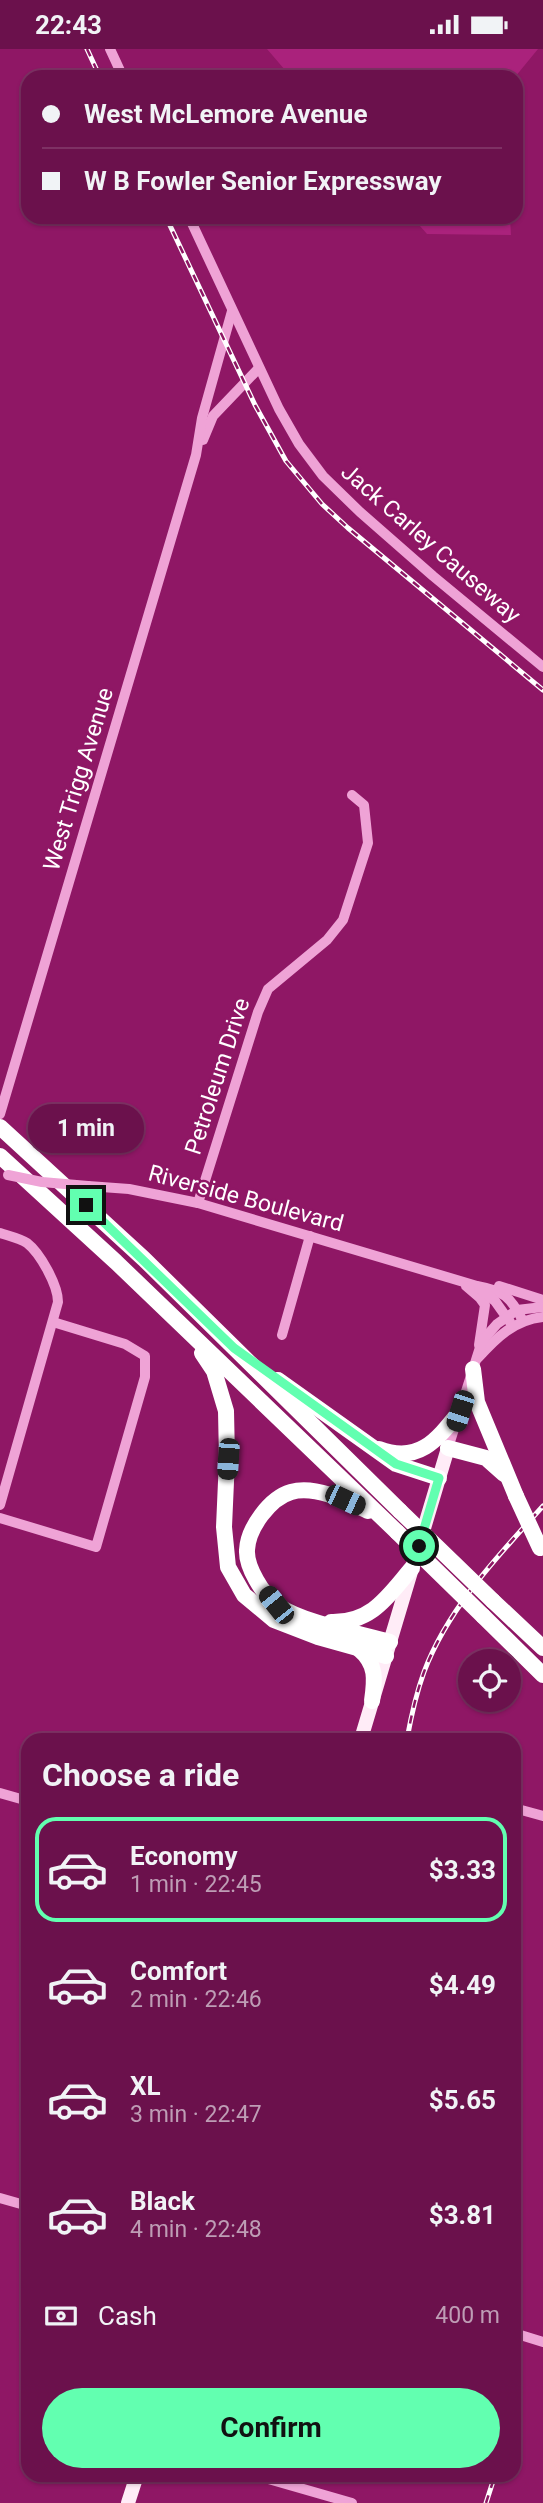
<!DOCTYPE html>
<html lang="en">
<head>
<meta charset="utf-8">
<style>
	:root { --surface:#6b114c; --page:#701a53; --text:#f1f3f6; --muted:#be9db5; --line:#7e3164; --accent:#62ffb0 }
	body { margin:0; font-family:Roboto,sans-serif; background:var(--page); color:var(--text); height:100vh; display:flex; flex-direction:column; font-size:26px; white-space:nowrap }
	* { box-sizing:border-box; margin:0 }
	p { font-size:23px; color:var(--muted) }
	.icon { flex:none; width:38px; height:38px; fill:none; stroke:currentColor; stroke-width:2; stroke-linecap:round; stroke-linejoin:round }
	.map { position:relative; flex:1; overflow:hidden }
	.details { position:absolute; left:21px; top:1684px; width:500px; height:749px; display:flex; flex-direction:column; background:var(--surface); border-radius:21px; box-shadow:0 2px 5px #0004,0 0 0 2px var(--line) }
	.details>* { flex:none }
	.banner { position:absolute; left:21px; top:21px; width:502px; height:154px; border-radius:21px; box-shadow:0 2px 5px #0004,0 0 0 2px var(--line); display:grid; align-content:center; height:154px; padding:0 21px; background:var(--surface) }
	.buttons { position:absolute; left:458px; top:1600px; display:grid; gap:14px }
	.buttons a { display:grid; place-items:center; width:63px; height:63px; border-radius:50%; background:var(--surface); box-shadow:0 2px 5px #0004,0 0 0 2px var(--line); font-size:35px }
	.end { position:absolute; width:32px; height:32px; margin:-16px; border:9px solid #62ffb0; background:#111; box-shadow:0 0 0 4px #111 }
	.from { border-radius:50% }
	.bubble { position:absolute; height:49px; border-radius:24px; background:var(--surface); box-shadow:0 2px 5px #0004,0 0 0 2px var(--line); font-size:23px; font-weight:700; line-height:49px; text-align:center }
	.car { position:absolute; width:21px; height:42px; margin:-21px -10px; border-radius:9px; box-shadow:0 0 5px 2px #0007; background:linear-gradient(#222 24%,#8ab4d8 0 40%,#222 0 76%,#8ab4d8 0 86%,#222 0) }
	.banner b { display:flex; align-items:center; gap:24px; height:66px; font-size:26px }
	.banner b+b { border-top:2px solid var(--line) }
	.banner i { width:18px; height:18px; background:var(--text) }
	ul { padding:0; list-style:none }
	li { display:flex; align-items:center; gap:21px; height:105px; margin:0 14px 10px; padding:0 7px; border:4px solid transparent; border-radius:21px }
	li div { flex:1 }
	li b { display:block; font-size:26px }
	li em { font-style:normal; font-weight:700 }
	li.active { border-color:var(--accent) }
	li>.icon { width:63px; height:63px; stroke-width:1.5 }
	h2 { padding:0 21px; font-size:32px; line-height:84px }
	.pay { display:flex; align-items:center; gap:18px; height:77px; padding:0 21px; font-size:26px }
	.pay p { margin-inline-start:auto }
	.primary-button { display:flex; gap:14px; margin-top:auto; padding:14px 21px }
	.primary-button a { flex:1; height:80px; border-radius:42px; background:var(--accent); color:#111; font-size:28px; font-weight:700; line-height:80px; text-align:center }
	.status { display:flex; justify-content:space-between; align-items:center; height:49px; padding:0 35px; background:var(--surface); direction:ltr }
	.status svg { height:19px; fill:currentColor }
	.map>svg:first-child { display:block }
</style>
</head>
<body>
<div class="status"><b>22:43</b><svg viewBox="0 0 49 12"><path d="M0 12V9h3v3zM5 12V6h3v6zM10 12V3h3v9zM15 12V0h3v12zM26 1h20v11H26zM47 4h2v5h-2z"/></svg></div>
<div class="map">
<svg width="543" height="2454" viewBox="0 0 543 2454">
	<rect width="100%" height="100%" fill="#8f1765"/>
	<g fill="#aa227c">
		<polygon points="267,0 538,0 515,28 291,28"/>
		<polygon points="412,168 510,168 511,186 427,185"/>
	</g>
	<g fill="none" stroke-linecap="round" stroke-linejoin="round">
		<g stroke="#efa3d6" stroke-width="10">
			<polyline points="110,0 123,28"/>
			<polyline points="189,168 279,360 299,395 323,427 360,463 433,527 543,618"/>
			<polyline points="203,391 213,367 259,319"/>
			<polyline points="0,1065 196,406 202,369 232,262"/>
			<path d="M88 1137 129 1140 198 1154 477 1237C504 1242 510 1247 523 1272"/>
			<polyline points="198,1154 258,963 268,940 327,891 343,871 368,794 364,756 352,746"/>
			<path d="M0 1184C9 1187 19 1189 27 1194 40 1204 58 1236 58 1253L0 1456"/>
			<polyline points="466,1237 480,1249 485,1256 479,1296"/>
			<polyline points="499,1237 543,1251"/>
			<polyline points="479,1239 495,1252 510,1273"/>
			<polyline points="282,1286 310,1187"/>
			<path d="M478 1309C496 1289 514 1271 543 1268"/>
			<polyline points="448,1399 482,1292 497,1275 517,1261 543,1258"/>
			<polyline points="0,1469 96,1498 145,1328 145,1307 125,1295 53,1273"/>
			<polyline points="0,1744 28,1752"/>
			<polyline points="514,1759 543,1767"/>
			<polyline points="0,2149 28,2157"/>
			<polyline points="514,2284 543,2293"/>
			<polyline points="255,2426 352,2454"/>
		</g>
		<g stroke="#ffecf7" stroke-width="14">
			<polyline points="361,1690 448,1399"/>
			<polyline points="128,2454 137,2426"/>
		</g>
		<g stroke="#fff" stroke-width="16">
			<polyline points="0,1078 144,1210 400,1462"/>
			<polyline points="0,1107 116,1213 397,1483"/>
			<polyline points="202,1304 214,1322 226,1362 227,1410 224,1478 228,1518 244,1546 274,1571 318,1588 386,1607"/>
			<polyline points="473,1320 477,1353 516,1447"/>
			<polyline points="278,1331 396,1415 439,1429"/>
			<polyline points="448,1399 486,1409 504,1425"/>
			<path d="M379 1400C419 1415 437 1391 460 1362"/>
			<path d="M368 1462C347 1452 315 1436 291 1443 270 1449 248 1479 247 1501 246 1518 263 1546 277 1556 303 1574 359 1584 390 1593"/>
			<polyline points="493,1552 543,1599"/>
			<polyline points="483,1567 543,1626"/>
			<path d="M331 1573C372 1574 388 1547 412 1519"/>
			<path d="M359 1600C377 1615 375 1631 372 1652"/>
		</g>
		<defs>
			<g id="rail">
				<polyline points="87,0 100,28"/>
				<polyline points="166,168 255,356 286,412 322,455 348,479 543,641"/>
				<path d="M407 1690C411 1668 416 1645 424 1623 448 1559 498 1507 543 1457"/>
				<polyline points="486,2454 495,2426"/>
			</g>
		</defs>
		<use href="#rail" stroke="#fff" stroke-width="5"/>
		<use href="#rail" stroke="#8f1765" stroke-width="2.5" stroke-dasharray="8" stroke-linecap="butt"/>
		<polyline stroke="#efa3d6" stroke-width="10" points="8,1126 42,1133 88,1137"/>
		<g stroke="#fff" stroke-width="16">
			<polyline points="516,1447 540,1499"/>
			<polyline points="400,1462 493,1552"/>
			<polyline points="397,1483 483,1567"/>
		</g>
	</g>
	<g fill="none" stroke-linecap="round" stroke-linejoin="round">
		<polyline stroke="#62ffb0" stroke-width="9" points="86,1156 234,1299 396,1415 439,1429 419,1497"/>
	</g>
	<g text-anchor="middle" stroke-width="5" stroke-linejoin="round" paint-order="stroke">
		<g font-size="23" fill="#fff" stroke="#8f1765">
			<text transform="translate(431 494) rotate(41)" y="8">Jack Carley Causeway</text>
			<text transform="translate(78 730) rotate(-73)" y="8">West Trigg Avenue</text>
			<text transform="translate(217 1027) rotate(-72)" y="8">Petroleum Drive</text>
			<text transform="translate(246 1149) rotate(15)" y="8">Riverside Boulevard</text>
		</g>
	</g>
</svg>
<div class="buttons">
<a><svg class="icon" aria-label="locate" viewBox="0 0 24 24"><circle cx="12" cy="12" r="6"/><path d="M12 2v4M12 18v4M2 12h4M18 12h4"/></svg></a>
</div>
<i class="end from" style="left:419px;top:1497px"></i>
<i class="end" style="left:86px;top:1156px"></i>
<div class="bubble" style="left:28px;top:1055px;width:116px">1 min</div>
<i class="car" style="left:460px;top:1362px;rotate:198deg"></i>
<i class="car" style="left:228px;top:1410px;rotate:184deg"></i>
<i class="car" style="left:345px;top:1451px;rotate:115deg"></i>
<i class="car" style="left:276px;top:1556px;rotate:321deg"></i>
<div class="banner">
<b><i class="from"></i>West McLemore Avenue</b>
<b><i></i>W B Fowler Senior Expressway</b>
</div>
<section class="details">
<h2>Choose a ride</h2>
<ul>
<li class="active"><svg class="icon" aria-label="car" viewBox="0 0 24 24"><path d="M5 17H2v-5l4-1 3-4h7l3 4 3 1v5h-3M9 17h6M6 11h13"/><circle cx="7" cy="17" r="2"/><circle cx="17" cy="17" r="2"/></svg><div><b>Economy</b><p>1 min · 22:45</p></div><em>$3.33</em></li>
<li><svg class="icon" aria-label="car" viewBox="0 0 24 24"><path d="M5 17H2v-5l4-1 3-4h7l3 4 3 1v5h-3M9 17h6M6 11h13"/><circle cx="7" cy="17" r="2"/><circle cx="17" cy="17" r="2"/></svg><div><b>Comfort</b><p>2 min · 22:46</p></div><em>$4.49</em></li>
<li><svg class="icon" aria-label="car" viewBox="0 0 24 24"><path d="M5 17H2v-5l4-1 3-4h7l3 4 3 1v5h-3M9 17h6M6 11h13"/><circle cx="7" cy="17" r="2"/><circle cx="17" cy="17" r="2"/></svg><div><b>XL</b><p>3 min · 22:47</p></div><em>$5.65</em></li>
<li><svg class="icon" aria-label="car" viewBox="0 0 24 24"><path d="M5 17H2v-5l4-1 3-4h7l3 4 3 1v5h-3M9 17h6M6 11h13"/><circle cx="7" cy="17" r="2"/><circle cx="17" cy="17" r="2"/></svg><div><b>Black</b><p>4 min · 22:48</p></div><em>$3.81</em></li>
</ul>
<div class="pay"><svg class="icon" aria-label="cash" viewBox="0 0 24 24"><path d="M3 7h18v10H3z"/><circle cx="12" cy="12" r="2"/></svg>Cash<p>400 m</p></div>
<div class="primary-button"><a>Confirm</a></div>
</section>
</div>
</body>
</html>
